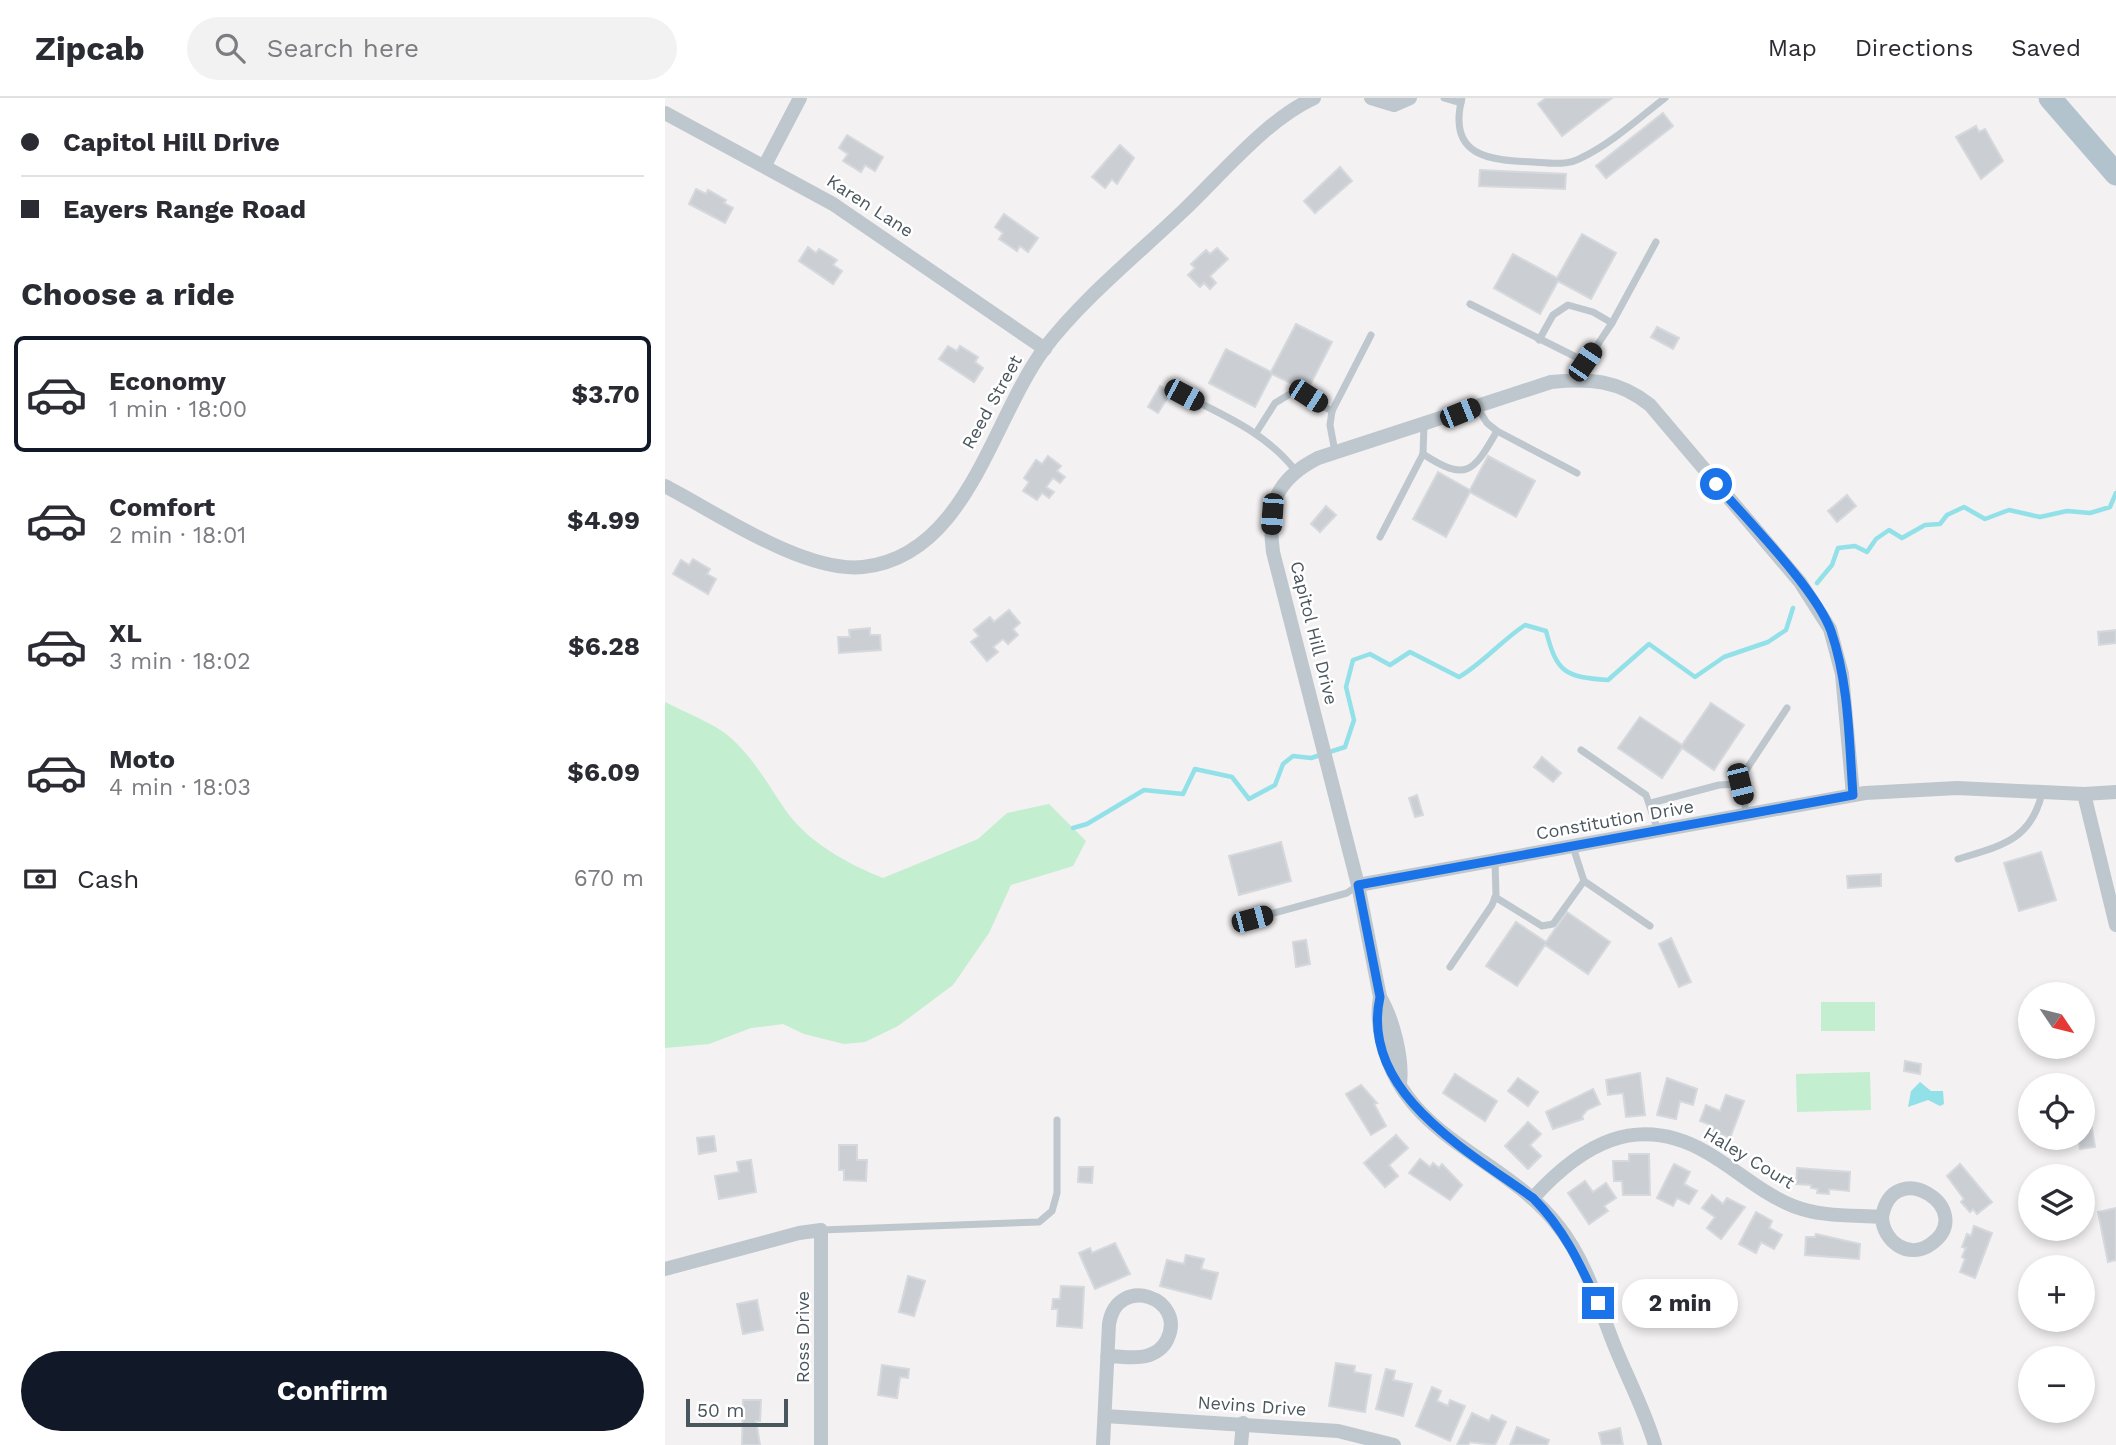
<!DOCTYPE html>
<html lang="en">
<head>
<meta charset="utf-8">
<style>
	:root { --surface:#fff; --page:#f2f2f3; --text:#2b2b33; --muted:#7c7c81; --line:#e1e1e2; --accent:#111827 }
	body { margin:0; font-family:"Work Sans",sans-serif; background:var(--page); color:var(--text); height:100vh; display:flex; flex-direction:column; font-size:26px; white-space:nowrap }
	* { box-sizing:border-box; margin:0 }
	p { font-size:23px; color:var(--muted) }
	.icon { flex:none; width:38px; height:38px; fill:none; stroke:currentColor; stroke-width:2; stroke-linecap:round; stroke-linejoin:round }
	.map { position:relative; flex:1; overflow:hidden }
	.drawer { display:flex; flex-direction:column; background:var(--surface); width:665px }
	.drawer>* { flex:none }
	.top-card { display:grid; align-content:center; height:154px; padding:0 21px; background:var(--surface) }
	.needle { width:46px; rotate:125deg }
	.controls { position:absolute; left:1353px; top:884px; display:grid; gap:14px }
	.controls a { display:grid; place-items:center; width:77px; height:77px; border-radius:50%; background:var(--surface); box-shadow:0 4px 10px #0003; font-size:35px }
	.scale { position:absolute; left:21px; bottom:18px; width:102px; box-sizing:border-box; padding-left:7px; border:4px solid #4a565e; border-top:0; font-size:19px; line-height:24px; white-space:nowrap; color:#4a565e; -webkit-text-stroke:5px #fff; paint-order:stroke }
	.end { position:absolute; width:32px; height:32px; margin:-16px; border:9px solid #1a73e8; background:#fff; box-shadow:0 0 0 4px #fff }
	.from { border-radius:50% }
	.bubble { position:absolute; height:49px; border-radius:24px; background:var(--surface); box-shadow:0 4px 10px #0003; font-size:23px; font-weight:700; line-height:49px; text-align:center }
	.car { position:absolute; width:21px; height:42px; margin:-21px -10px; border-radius:9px; box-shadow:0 0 5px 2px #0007; background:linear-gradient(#222 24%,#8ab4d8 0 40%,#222 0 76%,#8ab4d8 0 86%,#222 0) }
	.top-card b { display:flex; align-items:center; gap:24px; height:66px; font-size:26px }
	.top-card b+b { border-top:2px solid var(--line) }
	.top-card i { width:18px; height:18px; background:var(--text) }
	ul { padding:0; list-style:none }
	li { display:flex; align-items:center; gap:21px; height:116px; margin:0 14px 10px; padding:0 7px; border:4px solid transparent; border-radius:10px }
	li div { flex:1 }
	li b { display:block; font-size:26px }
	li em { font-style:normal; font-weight:700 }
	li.active { border-color:var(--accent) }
	li>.icon { width:63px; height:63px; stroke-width:1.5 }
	h2 { padding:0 21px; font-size:32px; line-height:84px }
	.pay { display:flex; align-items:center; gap:18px; height:77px; padding:0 21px; font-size:26px }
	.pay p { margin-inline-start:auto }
	.primary-button { display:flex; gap:14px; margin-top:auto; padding:14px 21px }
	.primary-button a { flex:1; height:80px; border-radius:42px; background:var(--accent); color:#fff; font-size:28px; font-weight:700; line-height:80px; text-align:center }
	header { display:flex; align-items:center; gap:42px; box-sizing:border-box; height:98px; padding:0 35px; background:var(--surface); border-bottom:2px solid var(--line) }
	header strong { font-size:33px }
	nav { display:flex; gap:38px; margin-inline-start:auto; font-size:24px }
	.search { width:490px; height:63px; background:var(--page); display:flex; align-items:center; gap:18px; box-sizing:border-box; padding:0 24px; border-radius:38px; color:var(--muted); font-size:26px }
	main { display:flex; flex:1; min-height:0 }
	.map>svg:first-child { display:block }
</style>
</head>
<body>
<header>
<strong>Zipcab</strong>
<div class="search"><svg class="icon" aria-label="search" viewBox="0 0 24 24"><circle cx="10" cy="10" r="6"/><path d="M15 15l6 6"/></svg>Search here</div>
<nav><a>Map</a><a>Directions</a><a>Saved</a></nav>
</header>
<main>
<section class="drawer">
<div class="top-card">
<b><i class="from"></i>Capitol Hill Drive</b>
<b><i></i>Eayers Range Road</b>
</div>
<h2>Choose a ride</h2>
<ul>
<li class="active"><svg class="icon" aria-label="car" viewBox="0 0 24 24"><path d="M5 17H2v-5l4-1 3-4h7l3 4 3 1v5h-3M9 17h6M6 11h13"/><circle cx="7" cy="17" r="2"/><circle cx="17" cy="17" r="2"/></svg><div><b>Economy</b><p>1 min · 18:00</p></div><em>$3.70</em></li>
<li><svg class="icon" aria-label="car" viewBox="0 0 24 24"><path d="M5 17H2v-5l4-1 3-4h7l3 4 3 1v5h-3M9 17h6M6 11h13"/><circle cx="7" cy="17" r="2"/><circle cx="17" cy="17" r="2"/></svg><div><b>Comfort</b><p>2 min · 18:01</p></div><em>$4.99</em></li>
<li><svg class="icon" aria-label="car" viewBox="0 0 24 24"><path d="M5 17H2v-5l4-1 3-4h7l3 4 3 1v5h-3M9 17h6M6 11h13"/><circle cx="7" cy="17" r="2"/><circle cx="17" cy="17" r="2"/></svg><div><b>XL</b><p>3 min · 18:02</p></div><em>$6.28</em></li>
<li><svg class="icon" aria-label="car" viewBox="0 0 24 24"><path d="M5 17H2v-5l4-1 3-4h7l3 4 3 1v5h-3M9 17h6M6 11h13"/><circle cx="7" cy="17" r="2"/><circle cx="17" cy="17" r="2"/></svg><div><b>Moto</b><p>4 min · 18:03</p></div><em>$6.09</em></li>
</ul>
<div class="pay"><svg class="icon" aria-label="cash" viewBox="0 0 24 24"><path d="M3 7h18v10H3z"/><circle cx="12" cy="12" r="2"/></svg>Cash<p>670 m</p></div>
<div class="primary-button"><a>Confirm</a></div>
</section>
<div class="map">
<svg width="1451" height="1347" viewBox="0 0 1451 1347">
	<rect width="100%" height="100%" fill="#f3f1f1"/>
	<g fill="#c3eecf">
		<path d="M0 604C21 615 49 625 66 640 90 662 103 687 121 713 144 745 183 766 218 780L313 741 342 715 384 706 421 743 408 768 346 787 324 835 288 887 233 928 200 944 179 946 139 936 118 926 86 930 44 946 0 950Z"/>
		<rect x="1156" y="904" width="54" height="29"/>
		<polygon points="1205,974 1206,1012 1132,1014 1131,976"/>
	</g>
	<polygon fill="#92e0e8" points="1255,984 1266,993 1278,993 1279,1006 1275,1008 1263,1002 1243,1009 1246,993"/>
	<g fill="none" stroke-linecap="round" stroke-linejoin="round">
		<g stroke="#92e0e8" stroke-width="4.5">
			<polyline points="1152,485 1167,467 1173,450 1190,448 1202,454 1211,441 1224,432 1237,440 1260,427 1275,426 1282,417 1299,409 1320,421 1344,412 1375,419 1402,413 1425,415 1445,409 1451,395"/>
			<path d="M408 730 422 726 479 692 518 696 530 671 567 679 584 701 610 687 618 666 628 658 646 660 680 649 689 622 681 589 688 562 705 556 725 567 745 554 794 579C818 565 836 543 860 527L881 533C892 575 900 579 943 582L984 546 1030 579 1059 559 1103 544 1121 532 1128 510"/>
		</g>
	</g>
	<g fill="#cbcfd3" stroke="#d5d8dc" stroke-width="2">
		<polygon points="881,0 947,0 897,38 873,6"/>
		<polygon points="998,15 1008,28 941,80 931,68"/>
		<polygon points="1311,28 1314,34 1320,31 1338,63 1316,81 1291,39"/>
		<polygon points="182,37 218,59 210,73 200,67 196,74 178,63 183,56 174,50"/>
		<polygon points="455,47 469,60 452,86 447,81 440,90 427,79"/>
		<polygon points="675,69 687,83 650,115 639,103"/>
		<polygon points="815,72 901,76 900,91 814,88"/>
		<polygon points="31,91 41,96 43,92 61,102 59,105 68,110 60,125 24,106"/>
		<polygon points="339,116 373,140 363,154 355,148 352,153 334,141 338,135 330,129"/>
		<polygon points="917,136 951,155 926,201 893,183 875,216 829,190 848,156 892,180"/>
		<polygon points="143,149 151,155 154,151 172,162 168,167 177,173 168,186 134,163"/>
		<polygon points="552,150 563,161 545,178 551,185 545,191 539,185 535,189 523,177 530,170 526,166 541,152 545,156"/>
		<polygon points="631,226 667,244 642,293 607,276 590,309 544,285 561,251 606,274"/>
		<polygon points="992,229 1014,240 1008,251 986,239"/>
		<polygon points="283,248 292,253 295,248 313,259 310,264 318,270 309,284 274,261"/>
		<polygon points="495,288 506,294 493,315 483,309"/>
		<polygon points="383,358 396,368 392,373 400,379 395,385 388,380 381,389 389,394 384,400 377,395 372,402 358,393 364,384 359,380 371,362 377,366"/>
		<polygon points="823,358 870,383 851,419 805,394 781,439 748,421 773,374 805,392"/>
		<polygon points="1182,397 1191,408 1172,424 1163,413"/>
		<polygon points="661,408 671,417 655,434 646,426"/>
		<polygon points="28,461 45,471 42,476 51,481 43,496 8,476 16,462 24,467"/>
		<polygon points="344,512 355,525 348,531 353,537 343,546 338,541 328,549 333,554 322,563 306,544 314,538 309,532 325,519 329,524"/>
		<polygon points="205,530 205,537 215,537 216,552 174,555 173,539 185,539 184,532"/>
		<polygon points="1451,532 1451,545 1434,547 1433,534"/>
		<polygon points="1046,605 1079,627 1049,672 1017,650 997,680 953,650 975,619 1017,647"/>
		<polygon points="877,659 896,675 888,684 869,669"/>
		<polygon points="752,697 758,717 750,719 744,700"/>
		<polygon points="616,744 626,783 574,797 564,758"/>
		<polygon points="1376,754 1391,802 1354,813 1339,765"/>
		<polygon points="1216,776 1216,788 1183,790 1182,778"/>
		<polygon points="902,814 945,844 923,876 880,847 852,888 821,868 851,824 881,844"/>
		<polygon points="1006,840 1026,884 1014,889 994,846"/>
		<polygon points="641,842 645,866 631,869 628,844"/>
		<polygon points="1240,963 1256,966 1255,976 1239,973"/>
		<polygon points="975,975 980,1017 961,1019 958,995 943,997 941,982"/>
		<polygon points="790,976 832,1003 820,1023 778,995"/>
		<polygon points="853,980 873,994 863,1008 843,993"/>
		<polygon points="1002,980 1032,991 1028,1007 1015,1003 1011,1021 992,1017"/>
		<polygon points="696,987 712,1005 709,1006 721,1028 706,1037 681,996"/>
		<polygon points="928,991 935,1006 922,1012 917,1018 918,1021 888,1031 881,1014"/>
		<polygon points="1061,997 1079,1003 1065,1040 1047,1033 1048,1028 1035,1023 1041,1007 1055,1013"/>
		<polygon points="1418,1015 1421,1026 1426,1025 1430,1049 1415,1051 1413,1040 1418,1040"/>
		<polygon points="863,1024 876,1036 865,1047 876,1058 863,1071 840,1048"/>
		<polygon points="731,1037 743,1050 724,1067 733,1078 720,1089 699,1065"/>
		<polygon points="49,1038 51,1053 34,1056 32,1040"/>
		<polygon points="174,1047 192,1047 192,1062 202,1062 201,1083 179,1082 179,1072 174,1072"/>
		<polygon points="964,1056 984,1056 985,1097 958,1097 957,1083 949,1083 948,1063 964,1063"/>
		<polygon points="755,1061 765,1069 768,1065 774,1070 777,1066 797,1087 785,1102 744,1075"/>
		<polygon points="86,1062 91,1094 54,1101 50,1078 74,1074 72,1064"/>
		<polygon points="1009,1066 1025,1074 1019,1086 1032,1093 1024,1106 1012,1100 1008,1108 992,1100"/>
		<polygon points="1295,1066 1327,1104 1312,1116 1308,1111 1305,1114 1296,1104 1299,1101 1282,1078"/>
		<polygon points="414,1069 428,1069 427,1085 413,1084"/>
		<polygon points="1132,1070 1185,1074 1184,1093 1164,1091 1164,1096 1152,1095 1153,1091 1146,1090 1146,1087 1131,1086"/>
		<polygon points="920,1083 928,1094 941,1085 951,1100 939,1108 943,1113 924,1126 903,1095"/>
		<polygon points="1047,1097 1058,1106 1062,1100 1080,1109 1056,1141 1042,1130 1050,1119 1037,1110"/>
		<polygon points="1451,1110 1451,1162 1443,1164 1433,1114"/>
		<polygon points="1091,1114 1107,1123 1104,1130 1117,1137 1109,1151 1096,1144 1091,1155 1074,1146"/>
		<polygon points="1309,1128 1327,1135 1310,1180 1295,1174 1300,1161 1297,1159 1301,1150 1297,1149 1302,1136 1306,1138"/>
		<polygon points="1151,1136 1195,1146 1194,1161 1140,1157 1141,1139 1150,1139"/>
		<polygon points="450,1145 465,1176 430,1191 414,1155 425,1150 427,1155"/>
		<polygon points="521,1157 539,1161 536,1171 553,1175 546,1201 495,1188 502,1162 519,1166"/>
		<polygon points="243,1178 260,1183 249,1218 234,1214"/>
		<polygon points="396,1188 419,1189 417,1230 392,1228 393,1211 387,1211 388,1201 395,1201"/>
		<polygon points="92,1202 98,1232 78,1236 72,1206"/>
		<polygon points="671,1265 690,1268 689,1274 706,1277 700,1314 664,1308"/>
		<polygon points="217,1267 244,1271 243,1280 235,1279 232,1300 213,1297"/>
		<polygon points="721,1271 730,1273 728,1282 747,1286 738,1318 711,1311"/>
		<polygon points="767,1289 776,1293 772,1303 783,1308 785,1302 800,1308 785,1343 751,1328"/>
		<polygon points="78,1302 96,1302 95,1323 91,1323 95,1347 77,1347"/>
		<polygon points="807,1315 824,1323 827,1317 841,1324 830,1347 805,1344 803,1347 792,1347"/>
		<polygon points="852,1329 884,1342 882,1347 845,1347"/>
		<polygon points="955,1330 958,1347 937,1347 934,1335"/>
	</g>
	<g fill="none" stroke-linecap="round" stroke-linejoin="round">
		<g stroke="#bec7cd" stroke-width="7">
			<polyline points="779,0 796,5"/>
			<path d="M797 0C782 59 824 62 868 64 884 65 902 68 916 60 946 46 974 20 1000 0"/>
			<polyline points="805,206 921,264"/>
			<polyline points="874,242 888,217 903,207 928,214 947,225"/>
			<polyline points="916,281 921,264 947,225 991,144"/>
			<path d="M519 297C560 318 601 335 630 372"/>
			<polyline points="812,309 822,325 832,333 912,375"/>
			<path d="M759 327 758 356C801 384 808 375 832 333"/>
			<polyline points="591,335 610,305 630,293 667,313"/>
			<polyline points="670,354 665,327 667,313 706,237"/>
			<polyline points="715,439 758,356"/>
			<polyline points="916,652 981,697 993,733"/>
			<polyline points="986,705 1054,687 1075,686"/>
			<polyline points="1082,717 1075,686 1079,675 1122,610"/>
			<path d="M1293 761C1335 748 1366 743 1377 695"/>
			<polyline points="919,783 985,828"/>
			<polyline points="830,799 877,828 888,826 919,783 908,749"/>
			<polyline points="587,821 682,795 693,787"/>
			<polyline points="785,869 827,807 831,797 830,764"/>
			<polyline points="156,1132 374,1124 387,1113 392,1095 392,1022"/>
		</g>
		<g stroke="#bec7cd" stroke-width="14">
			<polyline points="706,0 729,7 745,0"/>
			<polyline points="0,15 168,106 380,251"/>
			<polyline points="100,67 135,0"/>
			<path d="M0 388C52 415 139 475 198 469 302 458 326 323 379 251 418 200 472 157 518 113 556 77 602 21 649 0"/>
			<polyline points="1419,696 1451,827"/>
			<polyline points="693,787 1200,695 1292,690 1419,696 1451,694"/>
			<path d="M715 899C712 916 714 929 718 946 741 1042 840 1058 894 1129 921 1163 934 1209 950 1249 963 1281 980 1313 990 1347"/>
			<path d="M735 985C738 960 728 921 715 899L693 787 608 454C602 407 610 382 653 360L886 284C924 280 954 282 985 307L1135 484 1165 531 1177 576 1188 697"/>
			<path d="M868 1100C916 1047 971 1014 1041 1054 1071 1071 1096 1095 1128 1108 1156 1119 1187 1117 1217 1119 1218 1144 1244 1162 1266 1146 1314 1112 1228 1056 1217 1119"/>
			<polyline points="0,1171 134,1135 156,1132 156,1347"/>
			<polyline points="440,1318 673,1333 729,1347"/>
			<path d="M438 1347 444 1226C452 1175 523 1200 502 1242 498 1250 490 1256 481 1258 469 1261 455 1258 442 1258"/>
			<polyline points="576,1347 578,1325"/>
		</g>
		<polyline stroke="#b2c3ce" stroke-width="23" points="1385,0 1451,76"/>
	</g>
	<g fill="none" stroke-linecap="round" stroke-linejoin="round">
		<path stroke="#1a73e8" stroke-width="9" d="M933 1205C915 1166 899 1131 868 1100 804 1054 694 994 715 899L693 787 1188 697C1184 643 1184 585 1166 533 1151 491 1082 422 1051 386"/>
	</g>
	<g text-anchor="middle" stroke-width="5" stroke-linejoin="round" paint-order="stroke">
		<g font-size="18" fill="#4a565e" stroke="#fff">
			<text transform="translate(205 108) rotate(33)" y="6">Karen Lane</text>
			<text transform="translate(327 304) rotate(-61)" y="6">Reed Street</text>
			<text transform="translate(649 535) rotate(76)" y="6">Capitol Hill Drive</text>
			<text transform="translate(950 722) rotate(-10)" y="6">Constitution Drive</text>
			<text transform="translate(1084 1060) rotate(31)" y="6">Haley Court</text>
			<text transform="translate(138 1239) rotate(-90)" y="6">Ross Drive</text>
			<text transform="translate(587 1308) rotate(4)" y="6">Nevins Drive</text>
		</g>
	</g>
</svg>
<div class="controls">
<a><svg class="needle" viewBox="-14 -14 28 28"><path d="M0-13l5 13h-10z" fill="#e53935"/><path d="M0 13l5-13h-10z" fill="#7c7c81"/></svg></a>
<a><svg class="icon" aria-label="locate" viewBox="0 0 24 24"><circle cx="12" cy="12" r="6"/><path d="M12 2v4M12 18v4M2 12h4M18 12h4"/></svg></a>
<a><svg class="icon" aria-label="layers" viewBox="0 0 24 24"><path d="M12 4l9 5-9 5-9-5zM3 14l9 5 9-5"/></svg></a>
<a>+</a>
<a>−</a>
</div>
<div class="scale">50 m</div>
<i class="end from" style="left:1051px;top:386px"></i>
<i class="end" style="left:933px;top:1205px"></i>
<div class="bubble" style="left:957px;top:1181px;width:116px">2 min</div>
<i class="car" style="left:920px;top:264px;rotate:34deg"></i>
<i class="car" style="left:519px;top:297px;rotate:118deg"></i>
<i class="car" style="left:643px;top:298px;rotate:123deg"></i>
<i class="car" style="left:795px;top:315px;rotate:68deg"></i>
<i class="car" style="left:607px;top:416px;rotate:184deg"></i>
<i class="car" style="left:1075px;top:686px;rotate:166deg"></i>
<i class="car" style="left:587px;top:821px;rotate:75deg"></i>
</div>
</main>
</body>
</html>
